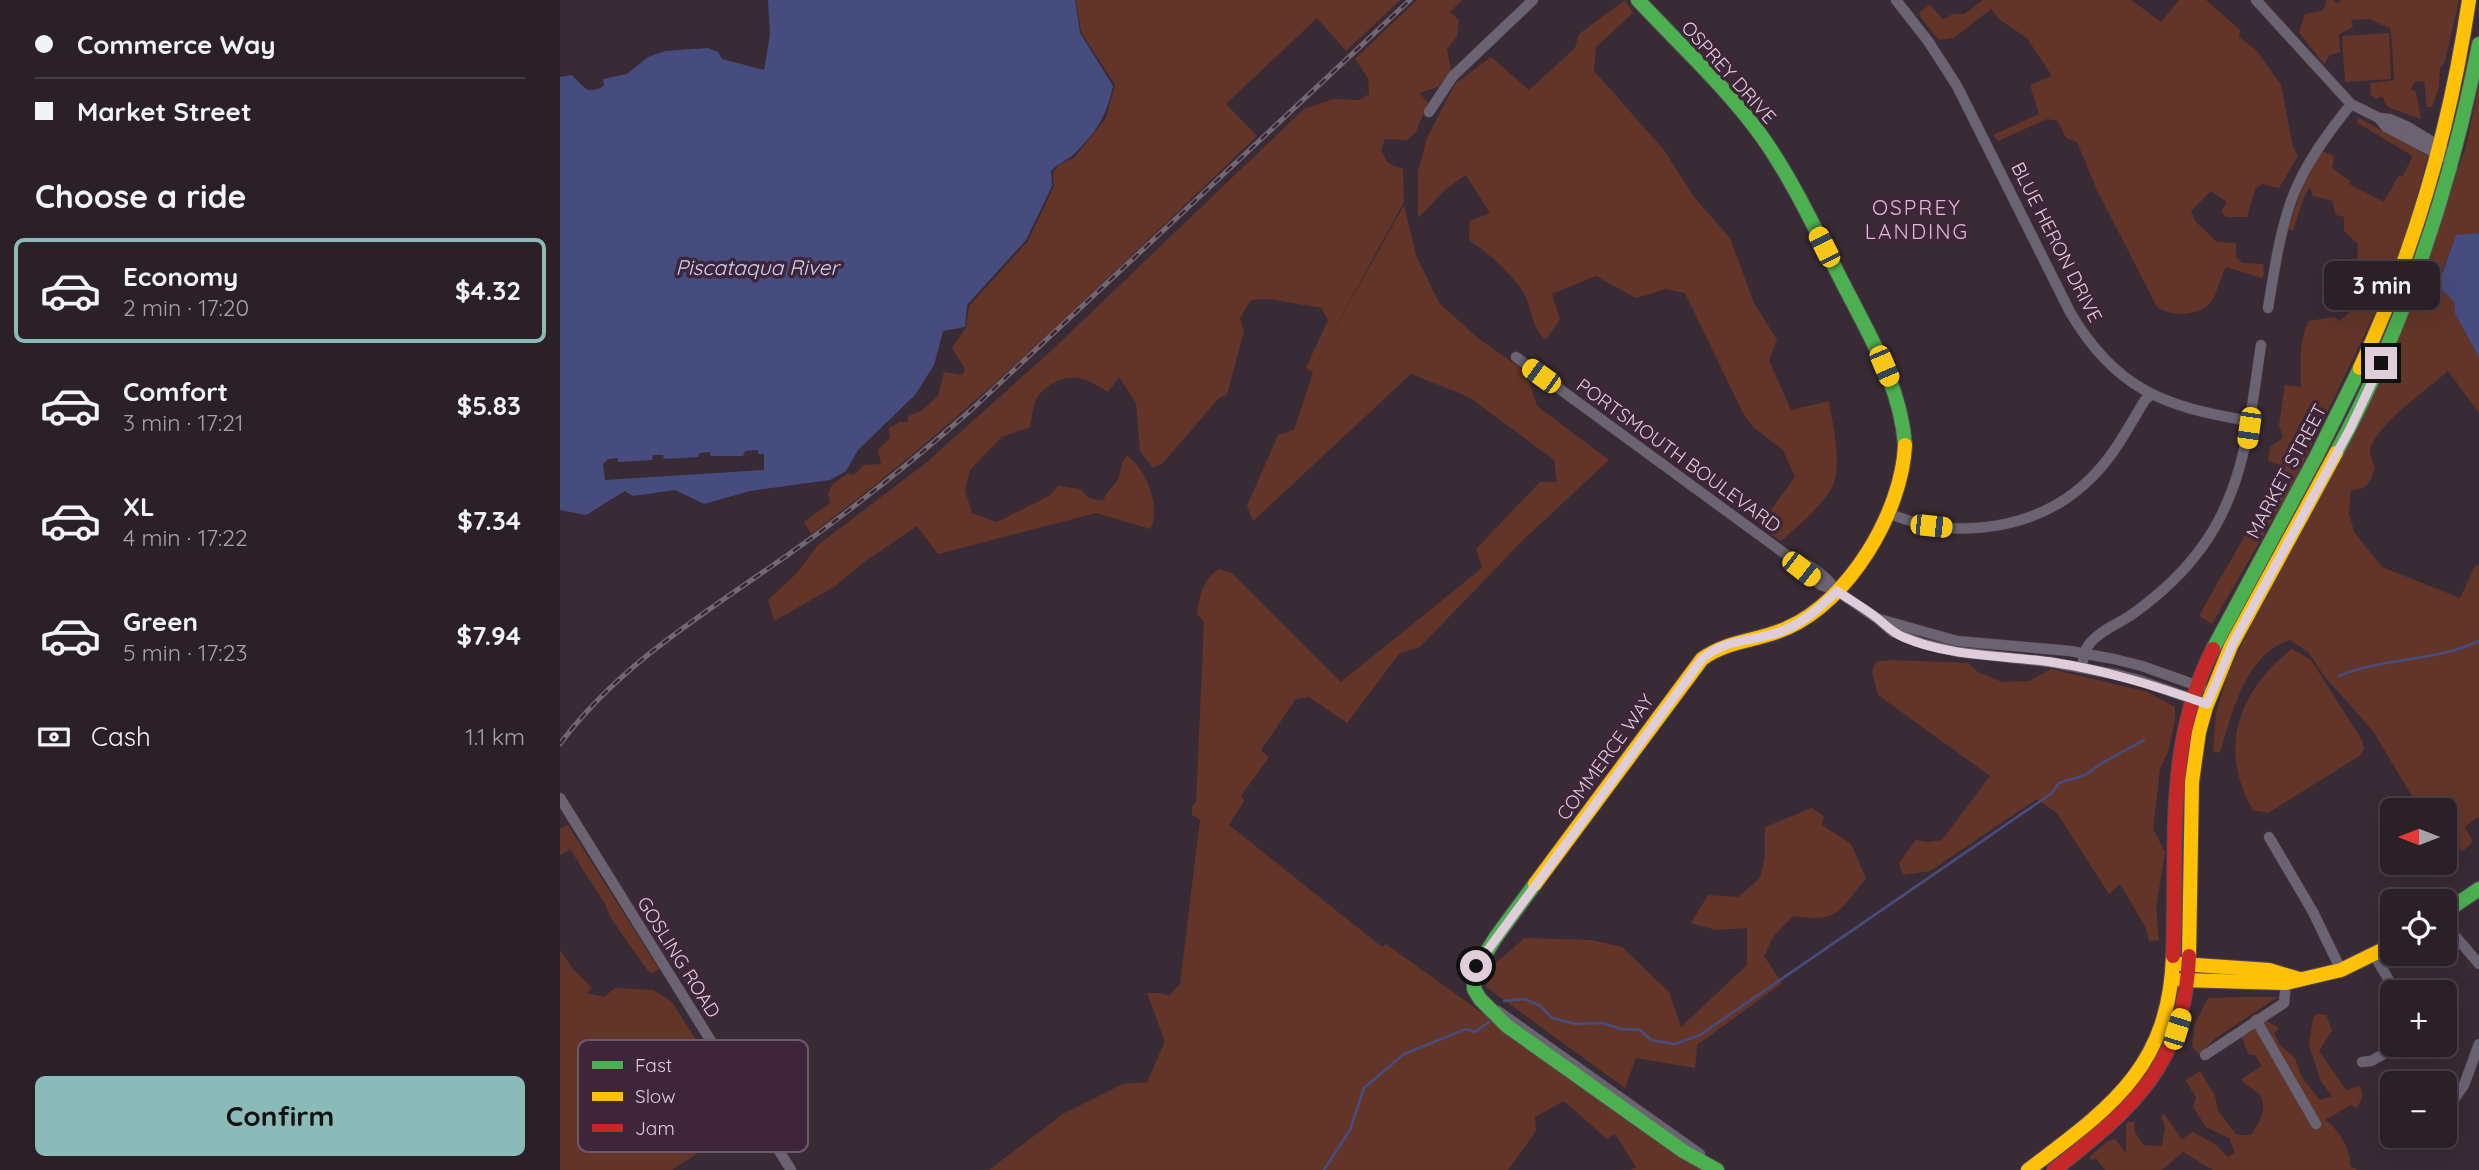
<!DOCTYPE html>
<html lang="en">
<head>
<meta charset="utf-8">
<style>
	:root { --surface:#2b2028; --page:#332830; --text:#f1f3f6; --muted:#a6a3a8; --line:#473e45; --accent:#8bbbb9 }
	body { margin:0; font-family:Quicksand,sans-serif; background:var(--page); color:var(--text); height:100vh; display:flex; flex-direction:column; font-size:26px; white-space:nowrap }
	* { box-sizing:border-box; margin:0 }
	p { font-size:23px; color:var(--muted) }
	.icon { flex:none; width:38px; height:38px; fill:none; stroke:currentColor; stroke-width:2; stroke-linecap:round; stroke-linejoin:round }
	.map { position:relative; flex:1; overflow:hidden }
	.panel { display:flex; flex-direction:column; background:var(--surface); width:560px }
	.panel>* { flex:none }
	.banner { display:grid; align-content:center; height:154px; padding:0 35px; background:var(--surface) }
	.needle { width:46px; rotate:270deg }
	.controls { position:absolute; left:1820px; top:798px; display:grid; gap:14px }
	.controls a { display:grid; place-items:center; width:77px; height:77px; border-radius:10px; background:var(--surface); box-shadow:0 7px 28px #0002,0 0 0 2px var(--line); font-size:35px }
	.end { position:absolute; width:32px; height:32px; margin:-16px; border:9px solid #dfceda; background:#111; box-shadow:0 0 0 4px #111 }
	.from { border-radius:50% }
	.bubble { position:absolute; height:49px; border-radius:10px; background:var(--surface); box-shadow:0 7px 28px #0002,0 0 0 2px var(--line); font-size:23px; font-weight:700; line-height:49px; text-align:center }
	.car { position:absolute; width:21px; height:42px; margin:-21px -10px; border-radius:9px; box-shadow:0 0 5px 2px #0007; background:linear-gradient(#f5c518 24%,#345 0 40%,#f5c518 0 76%,#345 0 86%,#f5c518 0) }
	.banner b { display:flex; align-items:center; gap:24px; height:66px; font-size:26px }
	.banner b+b { border-top:2px solid var(--line) }
	.banner i { width:18px; height:18px; background:var(--text) }
	ul { padding:0; list-style:none }
	li { display:flex; align-items:center; gap:21px; height:105px; margin:0 14px 10px; padding:0 21px; border:4px solid transparent; border-radius:10px }
	li div { flex:1 }
	li b { display:block; font-size:26px }
	li em { font-style:normal; font-weight:700 }
	li.selected { border-color:var(--accent) }
	li>.icon { width:63px; height:63px; stroke-width:1.5 }
	h2 { padding:0 35px; font-size:32px; line-height:84px }
	.pay { display:flex; align-items:center; gap:18px; height:77px; padding:0 35px; font-size:26px }
	.pay p { margin-inline-start:auto }
	.button { display:flex; gap:14px; margin-top:auto; padding:14px 35px }
	.button a { flex:1; height:80px; border-radius:10px; background:var(--accent); color:#111; font-size:28px; font-weight:700; line-height:80px; text-align:center }
	main { display:flex; flex:1; min-height:0 }
	.map>svg:first-child { display:block }
</style>
</head>
<body>
<main>
<section class="panel">
<div class="banner">
<b><i class="from"></i>Commerce Way</b>
<b><i></i>Market Street</b>
</div>
<h2>Choose a ride</h2>
<ul>
<li class="selected"><svg class="icon" aria-label="car" viewBox="0 0 24 24"><path d="M5 17H2v-5l4-1 3-4h7l3 4 3 1v5h-3M9 17h6M6 11h13"/><circle cx="7" cy="17" r="2"/><circle cx="17" cy="17" r="2"/></svg><div><b>Economy</b><p>2 min · 17:20</p></div><em>$4.32</em></li>
<li><svg class="icon" aria-label="car" viewBox="0 0 24 24"><path d="M5 17H2v-5l4-1 3-4h7l3 4 3 1v5h-3M9 17h6M6 11h13"/><circle cx="7" cy="17" r="2"/><circle cx="17" cy="17" r="2"/></svg><div><b>Comfort</b><p>3 min · 17:21</p></div><em>$5.83</em></li>
<li><svg class="icon" aria-label="car" viewBox="0 0 24 24"><path d="M5 17H2v-5l4-1 3-4h7l3 4 3 1v5h-3M9 17h6M6 11h13"/><circle cx="7" cy="17" r="2"/><circle cx="17" cy="17" r="2"/></svg><div><b>XL</b><p>4 min · 17:22</p></div><em>$7.34</em></li>
<li><svg class="icon" aria-label="car" viewBox="0 0 24 24"><path d="M5 17H2v-5l4-1 3-4h7l3 4 3 1v5h-3M9 17h6M6 11h13"/><circle cx="7" cy="17" r="2"/><circle cx="17" cy="17" r="2"/></svg><div><b>Green</b><p>5 min · 17:23</p></div><em>$7.94</em></li>
</ul>
<div class="pay"><svg class="icon" aria-label="cash" viewBox="0 0 24 24"><path d="M3 7h18v10H3z"/><circle cx="12" cy="12" r="2"/></svg>Cash<p>1.1 km</p></div>
<div class="button"><a>Confirm</a></div>
</section>
<div class="map">
<svg width="1919" height="1170" viewBox="0 0 1919 1170">
	<rect width="100%" height="100%" fill="#392b36"/>
	<g fill="#633529">
		<path d="M516 0H840L786 51 757 18 666 104 697 136C552 273 411 416 251 534L244 522 270 503 268 493 273 484 287 474 294 475 304 465 321 464 318 450 330 438 329 428 340 422H348V416L361 411 378 396 384 372 402 375 405 369 392 348 406 328 409 306 468 241 494 186 493 172 500 164 514 158 546 118 555 85 521 32Z"/>
		<path d="M857 0H902L890 12 899 20 897 36 887 49 891 71 878 87 859 93 868 102 856 132 847 140 825 139 821 150 828 163 843 169 844 202 752 370 844 205 856 255 879 303 919 339 966 372 977 406 1049 460 963 540 860 647 839 654 787 723 749 697 736 699 701 750 709 757 681 796 684 801 669 825 822 947 826 944 1141 1170H1071L1076 1167 1055 1134 1047 1139 1004 1101 975 1117 976 1131 948 1170H429L503 1114 563 1084 587 1082 605 1041 587 993H599L609 996 620 984 640 820 632 815V806L636 803 644 622 637 614C639 598 644 576 660 569L673 574 781 682 922 568 916 549 980 482H997L994 460 909 397 851 374 693 521 687 506 718 435 734 430 753 372 746 368 768 320 762 308 709 299 691 300 680 318 684 331 667 395 659 398 603 463 593 468 580 451 576 403 559 377 548 392C538 386 529 380 518 378 501 375 479 388 474 405 472 412 472 420 470 427L442 437 410 470 405 491 412 513 437 522 489 496 498 486 520 489 529 498 543 501C546 492 555 486 559 477 562 468 560 463 567 456 586 468 602 509 590 529L536 513 378 554 357 526 303 563 274 587 214 621 208 600 236 574 258 545 367 462 492 350 744 109 773 99 799 100 809 94 808 78 795 59Z"/>
		<path d="M1065 0 1073 13 1036 47 1034 71 1104 150 1134 197 1170 238 1194 303 1217 340 1209 360 1231 410 1269 401C1273 426 1280 454 1275 479 1271 499 1237 527 1221 541L1199 526 1235 477 1223 450 1193 427 1184 415 1125 293 1106 289 1076 298 1036 276 992 294 1000 319 986 340C969 325 973 307 962 290 949 271 928 253 909 240L910 221 930 213 906 175 886 189 858 218V172L867 138 895 84 931 57 969 90 1015 48 1019 34Z"/>
		<path d="M1423 0H1571L1601 22 1619 0H1646L1680 30 1679 37 1696 50 1721 85 1733 147 1738 156 1719 188 1702 184 1695 189 1687 217H1667L1661 212 1667 202 1651 191 1631 211 1636 222 1657 242 1676 243V257L1682 263 1703 264 1704 274 1702 278 1666 267C1661 277 1658 289 1653 299 1642 317 1612 317 1597 307L1537 190 1517 142 1506 138 1498 121 1487 119 1438 141 1433 135 1479 114 1470 85 1492 76 1467 38 1440 20 1431 9 1394 38 1379 40 1361 18 1359 12 1370 5 1383 19 1393 14H1404Z"/>
		<polygon points="1766,0 1772,0 1778,4 1781,0 1899,0 1885,61 1880,68 1879,87 1872,107 1867,107 1864,81 1854,82 1851,89 1856,92 1861,119 1828,107 1822,96 1816,99 1810,94 1811,83 1834,80 1831,29 1809,19 1791,20 1793,27 1779,34 1780,52 1770,55 1764,64 1739,32 1745,14 1761,11 1765,7"/>
		<polygon points="1829,33 1831,79 1785,82 1782,36"/>
		<path d="M1919 84V233L1896 235 1881 275 1880 288 1894 302 1895 314 1919 357V413L1888 371C1866 390 1823 420 1811 446 1808 453 1812 460 1815 467 1811 481 1807 491 1791 490L1789 513 1794 532 1822 567 1900 598 1916 564 1919 566V818H1916L1905 827 1913 842 1903 851 1885 842V810H1853L1858 806 1813 731 1765 677 1748 652 1730 640C1684 655 1673 712 1660 753L1653 751 1656 713 1668 674 1698 610 1793 434 1906 147Z"/>
		<path d="M1799 118 1868 156 1843 244 1813 317 1732 486 1652 624 1639 616C1654 588 1670 562 1686 534 1699 512 1707 488 1720 465L1708 461 1710 447 1723 438 1719 425 1725 385 1741 387C1741 365 1738 341 1749 321L1774 317 1779 321C1805 301 1801 294 1808 263L1797 261 1798 244 1784 231V217L1776 215 1772 201 1753 196 1750 187 1744 197 1733 231 1728 229 1743 186 1762 151 1774 156 1772 168 1790 181 1789 184 1824 202 1839 175 1842 177 1853 156 1796 122Z"/>
		<path d="M1732 649 1751 660 1802 740 1804 748 1801 755 1708 813 1693 810C1657 748 1679 690 1732 649Z"/>
		<polygon points="1332,660 1408,663 1418,672 1442,682 1469,681 1491,669 1588,692 1615,707 1615,721 1608,752 1600,769 1593,829 1605,852 1596,908 1599,940 1589,941 1586,928 1560,884 1549,894 1497,813 1477,799 1370,871 1343,875 1339,863 1356,840 1368,842 1382,840 1430,776 1318,695 1312,672 1316,662"/>
		<path d="M1252 808 1264 816 1262 825 1291 844 1306 878C1279 911 1279 923 1233 916L1213 937 1204 956 1222 983 1137 1045 1135 1068 1076 1058 1065 1088 926 987 934 964 965 938 1031 940 1062 947 1109 992 1121 1027 1187 965V928L1156 930 1131 923 1148 895 1178 897 1200 878 1205 856V827Z"/>
		<polygon points="8,825 99,969 94,973 89,972 52,920 45,904 10,849 0,855 0,829"/>
		<polygon points="0,950 13,969 32,988 27,993 44,997 55,988 93,990 112,1002 187,1121 112,1170 0,1170"/>
		<polygon points="1685,997 1718,997 1657,1037 1639,1054 1632,1047 1635,1023 1648,998"/>
		<path d="M1758 1014 1766 1015 1772 1030 1759 1051 1786 1090 1799 1086C1805 1095 1802 1099 1797 1108L1791 1105 1765 1120C1778 1128 1792 1151 1790 1166L1797 1170H1653L1623 1152 1602 1170H1545L1536 1158 1532 1161 1529 1157 1548 1141 1555 1139 1566 1154V1124L1568 1122H1574L1575 1132 1583 1145 1602 1146 1605 1127 1601 1117 1604 1114 1622 1139 1633 1132 1655 1144 1668 1157 1675 1153 1669 1138 1646 1127 1633 1107 1636 1098 1626 1080 1640 1071 1655 1096 1658 1111 1677 1135H1691C1699 1123 1710 1107 1698 1093 1693 1088 1686 1086 1681 1079L1702 1066 1695 1055H1689L1681 1036 1705 1020 1719 1028 1714 1033 1720 1045 1735 1058 1741 1076 1760 1100 1772 1096 1761 1081 1749 1045 1753 1018Z"/>
	</g>
	<g fill="#474c7e">
		<path d="M208 0H515L520 33 553 86C547 115 536 133 514 154 507 161 498 163 491 171L492 186 466 240 407 305 405 327 383 331 374 365 355 395 298 450 286 471 270 480 190 491 144 504 115 490 73 496 65 491 26 515 0 510V77L11 75C24 84 24 97 44 86L43 79 67 74 88 57 105 51 148 48 158 52 162 59 204 70 210 34Z"/>
		<polygon points="1919,233 1919,357 1895,314 1894,302 1880,288 1879,283 1896,235"/>
	</g>
	<polygon fill="#392b36" points="198,450 198,454 204,454 204,470 45,480 43,464 48,459 58,458 58,462 92,460 93,455 103,455 104,459 138,457 140,453 150,452 150,456 183,456 185,451"/>
	<g fill="none" stroke-linecap="round" stroke-linejoin="round">
		<g stroke="#474c7e" stroke-width="2.5">
			<path d="M1779 676C1824 657 1875 662 1919 641"/>
			<polyline points="944,1001 964,999 979,1005 992,1018 1016,1024 1042,1023 1061,1029 1080,1030 1091,1040 1115,1044 1140,1035 1492,793 1499,783 1525,775 1542,763 1584,740"/>
			<polyline points="764,1170 790,1130 804,1088 844,1054 906,1029 915,1032 929,1022"/>
		</g>
		<defs>
			<g id="street">
				<path d="M1336 0 1368 41 1397 86 1510 312C1555 389 1604 407 1690 421"/>
				<polyline points="1696,0 1791,104 1819,118 1830,119 1846,126 1883,148"/>
				<polyline points="869,112 893,76 973,0"/>
				<polyline points="1819,118 1826,127 1883,157"/>
				<path d="M1708 308C1714 272 1719 236 1731 201 1744 165 1768 133 1791 104"/>
				<polyline points="956,357 1228,556 1241,570 1261,585 1277,591 1318,619 1333,632 1361,643 1398,652 1490,662 1559,675 1578,680 1647,704"/>
				<path d="M1328 513C1396 542 1481 530 1533 476 1555 454 1569 426 1585 400L1591 395"/>
				<path d="M1230 557C1249 564 1264 573 1276 590"/>
				<polyline points="1319,619 1397,641 1510,651 1554,659 1582,666 1641,687"/>
				<path d="M1522 668C1523 659 1524 650 1530 643 1542 629 1559 624 1574 613 1599 595 1624 572 1642 547 1686 487 1690 416 1701 345"/>
				<polyline points="0,798 231,1170"/>
				<polyline points="1709,837 1753,912 1781,970"/>
				<polyline points="1885,924 1919,964"/>
				<polyline points="1814,955 1836,992"/>
				<polyline points="938,1011 1140,1154"/>
				<polyline points="1696,1020 1756,1124"/>
				<polyline points="1645,1055 1724,1003 1726,983"/>
				<polyline points="1802,1062 1811,1061 1840,1045"/>
				<polyline points="1885,1112 1904,1085 1919,1044"/>
			</g>
			<g id="fast">
				<path d="M1078 0C1119 44 1164 85 1200 134 1236 184 1261 242 1290 297 1315 345 1341 391 1345 445"/>
				<path d="M1776 453C1846 322 1890 190 1919 44"/>
				<polyline points="1653,649 1756,457 1800,368"/>
				<polyline points="975,884 936,937 914,972 914,989 920,999 947,1026 1123,1151 1157,1170"/>
				<polyline points="1885,912 1919,889"/>
			</g>
			<g id="slow">
				<path d="M1800 368C1855 250 1890 128 1909 0"/>
				<path d="M975 884 1142 659C1168 640 1199 641 1227 628 1289 601 1342 512 1345 445"/>
				<polyline points="1629,956 1632,782 1639,732 1646,707 1671,646 1776,453"/>
				<polyline points="1621,964 1709,970 1739,979"/>
				<polyline points="1621,980 1726,983 1781,970 1832,945"/>
				<path d="M1468 1170C1551 1107 1609 1068 1613 956"/>
			</g>
			<g id="jam">
				<path d="M1613 956C1618 849 1603 748 1653 649"/>
				<path d="M1494 1170C1574 1107 1624 1065 1629 956"/>
			</g>
		</defs>
		<use href="#street" stroke="#564953" stroke-width="11"/>
		<use href="#fast" stroke="#564953" stroke-width="16"/>
		<use href="#slow" stroke="#564953" stroke-width="16"/>
		<use href="#jam" stroke="#564953" stroke-width="16"/>
		<use href="#street" stroke="#6b6372" stroke-width="10"/>
		<use href="#fast" stroke="#4caf50" stroke-width="14"/>
		<use href="#slow" stroke="#ffc107" stroke-width="14"/>
		<use href="#jam" stroke="#c62828" stroke-width="14"/>
		<defs>
			<path id="rail" d="M0 744C55 670 131 622 206 570 278 521 346 467 411 410L850 0"/>
		</defs>
		<use href="#rail" stroke="#716872" stroke-width="5"/>
		<use href="#rail" stroke="#3f2539" stroke-width="2.5" stroke-dasharray="8" stroke-linecap="butt"/>
	</g>
	<g fill="none" stroke-linecap="round" stroke-linejoin="round">
		<path stroke="#dfceda" stroke-width="9" d="M916 966 1142 659C1165 638 1192 642 1219 632 1241 625 1261 607 1277 591 1290 600 1304 608 1317 618 1326 625 1332 632 1343 637 1390 657 1441 655 1491 662 1545 670 1596 686 1647 704L1673 643 1790 429 1821 363"/>
	</g>
	<g text-anchor="middle" stroke-width="7" stroke-linejoin="round" paint-order="stroke">
		<g font-size="19" fill="#dfceda" stroke="#3f2539">
			<text transform="translate(1169 72) rotate(48)" y="7">OSPREY DRIVE</text>
			<text transform="translate(1497 242) rotate(63)" y="7">BLUE HERON DRIVE</text>
			<text transform="translate(1119 455) rotate(36)" y="7">PORTSMOUTH BOULEVARD</text>
			<text transform="translate(1726 471) rotate(-62)" y="7">MARKET STREET</text>
			<text transform="translate(1045 757) rotate(-54)" y="7">COMMERCE WAY</text>
			<text transform="translate(119 957) rotate(58)" y="7">GOSLING ROAD</text>
		</g>
		<g font-size="21" letter-spacing="2" fill="#debcd4" stroke="#3f2539">
			<text x="1357" y="215">OSPREY<tspan x="1357" dy="24">LANDING</tspan></text>
		</g>
		<g font-size="21" font-style="italic" fill="#cfd5f8" stroke="#3f2539">
			<text x="197" y="275">Piscataqua River</text>
		</g>
	</g>
	<rect x="18" y="1040" width="230" height="112" rx="10" fill="#3f2539" stroke="#6f5869" stroke-width="2"/>
	<rect x="32" y="1061" width="31" height="8" fill="#4caf50"/>
	<rect x="32" y="1092" width="31" height="9" fill="#ffc107"/>
	<rect x="32" y="1124" width="31" height="8" fill="#c62828"/>
	<g font-size="19" fill="#dfceda">
		<text x="75" y="1072">Fast</text>
		<text x="75" y="1103">Slow</text>
		<text x="75" y="1135">Jam</text>
	</g>
</svg>
<div class="controls">
<a><svg class="needle" viewBox="-14 -14 28 28"><path d="M0-13l5 13h-10z" fill="#e53935"/><path d="M0 13l5-13h-10z" fill="#a6a3a8"/></svg></a>
<a><svg class="icon" aria-label="locate" viewBox="0 0 24 24"><circle cx="12" cy="12" r="6"/><path d="M12 2v4M12 18v4M2 12h4M18 12h4"/></svg></a>
<a>+</a>
<a>−</a>
</div>
<i class="end from" style="left:916px;top:966px"></i>
<i class="end" style="left:1821px;top:363px"></i>
<div class="bubble" style="left:1764px;top:261px;width:116px">3 min</div>
<i class="car" style="left:1264px;top:247px;rotate:333deg"></i>
<i class="car" style="left:1324px;top:366px;rotate:157deg"></i>
<i class="car" style="left:981px;top:376px;rotate:306deg"></i>
<i class="car" style="left:1689px;top:428px;rotate:188deg"></i>
<i class="car" style="left:1371px;top:526px;rotate:96deg"></i>
<i class="car" style="left:1241px;top:569px;rotate:128deg"></i>
<i class="car" style="left:1617px;top:1029px;rotate:17deg"></i>
</div>
</main>
</body>
</html>
